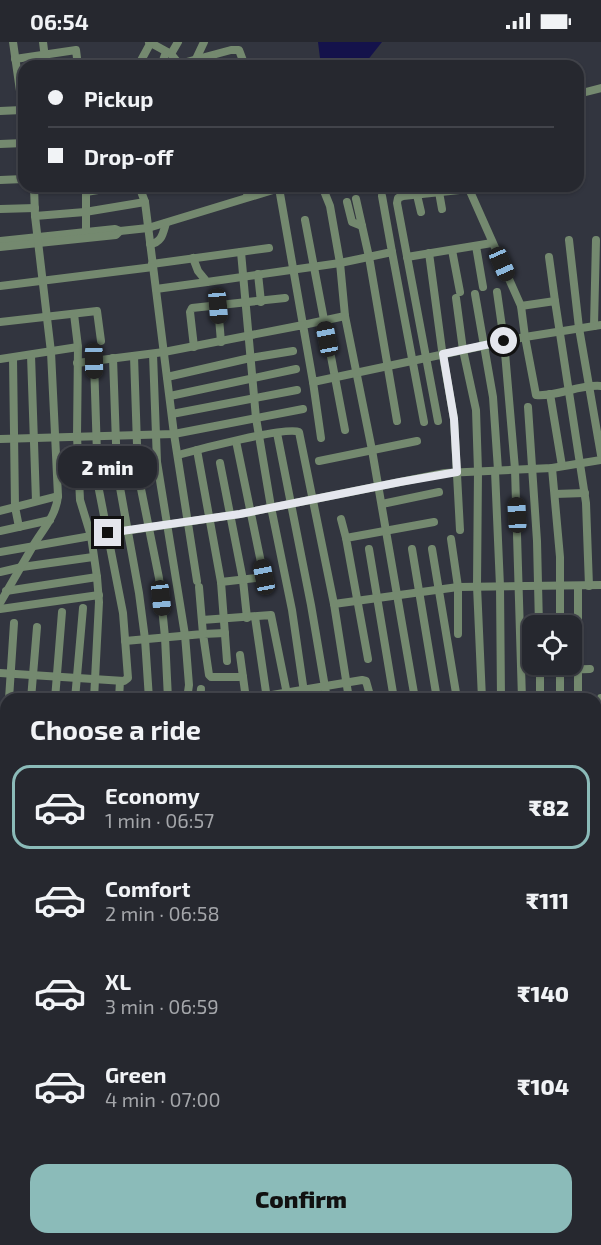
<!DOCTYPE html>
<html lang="en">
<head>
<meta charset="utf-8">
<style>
	:root { --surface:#26282f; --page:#32343b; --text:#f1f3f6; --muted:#a4a6aa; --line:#42444b; --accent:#8bbbb9 }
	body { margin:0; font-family:"Exo 2",sans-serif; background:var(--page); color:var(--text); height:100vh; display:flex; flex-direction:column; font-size:22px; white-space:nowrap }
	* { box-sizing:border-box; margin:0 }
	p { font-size:20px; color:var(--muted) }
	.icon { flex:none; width:33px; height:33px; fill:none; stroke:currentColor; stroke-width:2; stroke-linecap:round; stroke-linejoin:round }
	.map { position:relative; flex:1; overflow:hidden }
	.sheet { position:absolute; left:0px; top:651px; width:602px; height:552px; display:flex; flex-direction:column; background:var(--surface); border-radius:18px 18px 0 0; box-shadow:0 2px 4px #0004,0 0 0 2px var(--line) }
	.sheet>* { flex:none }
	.guide { position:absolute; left:18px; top:18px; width:566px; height:132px; border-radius:18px; box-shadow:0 2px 4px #0004,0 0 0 2px var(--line); display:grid; align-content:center; height:132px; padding:0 30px; background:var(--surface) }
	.buttons { position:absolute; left:522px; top:573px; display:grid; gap:12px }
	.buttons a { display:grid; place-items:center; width:60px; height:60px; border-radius:12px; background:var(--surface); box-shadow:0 2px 4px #0004,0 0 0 2px var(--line); font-size:30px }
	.end { position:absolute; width:27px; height:27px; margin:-14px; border:8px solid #e4e6ed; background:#111; box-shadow:0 0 0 3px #111 }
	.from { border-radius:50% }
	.bubble { position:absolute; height:42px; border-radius:18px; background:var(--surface); box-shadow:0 2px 4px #0004,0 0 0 2px var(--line); font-size:20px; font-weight:800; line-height:42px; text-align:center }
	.car { position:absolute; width:18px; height:36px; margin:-18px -9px; border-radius:8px; box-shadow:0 0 4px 2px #0007; background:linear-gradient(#222 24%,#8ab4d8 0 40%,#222 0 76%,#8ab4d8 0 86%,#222 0) }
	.guide b { display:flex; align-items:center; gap:21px; height:57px; font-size:22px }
	.guide b+b { border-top:2px solid var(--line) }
	.guide i { width:15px; height:15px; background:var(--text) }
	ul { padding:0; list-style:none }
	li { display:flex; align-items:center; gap:18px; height:84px; margin:0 12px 9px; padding:0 18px; border:3px solid transparent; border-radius:18px }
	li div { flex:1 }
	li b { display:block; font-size:22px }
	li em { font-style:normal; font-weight:800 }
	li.selected { border-color:var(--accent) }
	li>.icon { width:54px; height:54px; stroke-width:1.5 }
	h2 { padding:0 30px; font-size:27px; line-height:72px }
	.action { display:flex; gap:12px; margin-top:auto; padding:12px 30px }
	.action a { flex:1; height:69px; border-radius:18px; background:var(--accent); color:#111; font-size:24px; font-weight:800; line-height:69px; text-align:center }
	.status { display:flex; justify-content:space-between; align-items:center; height:42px; padding:0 30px; background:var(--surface); direction:ltr }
	.status svg { height:16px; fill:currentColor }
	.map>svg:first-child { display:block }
</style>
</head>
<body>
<div class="status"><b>06:54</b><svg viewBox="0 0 49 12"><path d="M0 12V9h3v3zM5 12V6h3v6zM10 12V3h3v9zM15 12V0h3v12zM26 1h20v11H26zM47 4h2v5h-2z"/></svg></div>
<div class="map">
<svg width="601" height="1203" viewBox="0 0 601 1203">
	<rect width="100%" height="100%" fill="#32353f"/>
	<polygon fill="#14124b" points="318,0 382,0 363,24 321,24"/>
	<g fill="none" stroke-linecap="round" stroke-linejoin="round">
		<g stroke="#74896f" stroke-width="8">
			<polyline points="13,0 24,77"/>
			<polyline points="43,0 46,24"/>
			<polyline points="149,0 171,12 179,22 231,8 239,8 245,24"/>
			<polyline points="171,12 178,0"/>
			<polyline points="212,14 215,24"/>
			<polyline points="15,17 76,8 78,24"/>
			<polyline points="196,17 204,0"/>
			<polyline points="138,24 151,0"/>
			<polyline points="161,24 166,10"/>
			<polyline points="578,52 601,46"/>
			<polyline points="0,69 22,68"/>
			<polyline points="0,102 24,101"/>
			<polyline points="0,138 24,137"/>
			<polyline points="86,144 86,190"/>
			<polyline points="139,144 145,160 174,392 197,539"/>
			<polyline points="245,144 248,155"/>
			<polyline points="322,144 330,164 340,221 345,274 372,408 415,657"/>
			<polyline points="279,146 303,283 345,274"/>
			<polyline points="86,150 122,144"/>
			<polyline points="439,150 442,167"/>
			<polyline points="417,153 421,170"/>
			<polyline points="356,157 369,215 397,379"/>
			<polyline points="347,160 352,180 362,184"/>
			<polyline points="0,167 35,166"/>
			<polyline points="35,174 85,170 145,160"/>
			<polyline points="305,178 345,388"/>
			<polyline points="569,198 579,286 601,413"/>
			<polyline points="0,199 115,187 120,189"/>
			<path d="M150 202C162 201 163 191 166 181"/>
			<polyline points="476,204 483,245"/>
			<polyline points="0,205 116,193 120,189 148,186 286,144"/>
			<polyline points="452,208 460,250"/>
			<polyline points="241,210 256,376 271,465 292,568 305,657"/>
			<polyline points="392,210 424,380"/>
			<polyline points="429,211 442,308 454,377 460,488"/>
			<polyline points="407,215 492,201"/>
			<polyline points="549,215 555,259"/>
			<polyline points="193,216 198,229 207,240 340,221 392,210 382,154"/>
			<polyline points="152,222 269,206"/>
			<polyline points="258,232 261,260"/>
			<polyline points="0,244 153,225"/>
			<polyline points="156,247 207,240"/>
			<polyline points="497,250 504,299 515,427 522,657"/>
			<polyline points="475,252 493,355 498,428"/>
			<polyline points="456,256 463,308 476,368 478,429 477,544 482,657"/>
			<polyline points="218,264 221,300"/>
			<polyline points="521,264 555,259 586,461 589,544"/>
			<polyline points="74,272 78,305 77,394 80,458 91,494 240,472 445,431 552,426 601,418"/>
			<polyline points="0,280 97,269 101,299"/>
			<polyline points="594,284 596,198"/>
			<polyline points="194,305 190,270 192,266 285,256"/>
			<polyline points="153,312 157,420 185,593 189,643 187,657"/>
			<polyline points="31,313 36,459"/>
			<polyline points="134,314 138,432 159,536 165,595 168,657"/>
			<polyline points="13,316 15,465 19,485"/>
			<polyline points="113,316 117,429 139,551 145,597 149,657"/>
			<polyline points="0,317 78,305"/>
			<polyline points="77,321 164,310 303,283 313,340 525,295 601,283"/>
			<polyline points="167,335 250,316 293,309"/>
			<polyline points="313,340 321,396"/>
			<polyline points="550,352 562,424"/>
			<polyline points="170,354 296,327"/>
			<polyline points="528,365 537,499 539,584"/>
			<polyline points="172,372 297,348"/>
			<path d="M438 379 397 161 398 156 403 154 469 147 521 264 525 295 536 353C558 355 579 342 601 344"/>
			<polyline points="277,391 311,563 327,657"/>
			<polyline points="0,397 174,392 303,367"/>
			<polyline points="197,408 221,540 227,619"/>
			<path d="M178 413C196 408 287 384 299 390L334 562 349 657"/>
			<polyline points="319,419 417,399"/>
			<polyline points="220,421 243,538 247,576"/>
			<polyline points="552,426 560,515 560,584"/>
			<polyline points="495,429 500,544 501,657"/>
			<polyline points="555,452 585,451"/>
			<polyline points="382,462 439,450"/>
			<polyline points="0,469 58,454"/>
			<polyline points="341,477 346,496"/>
			<polyline points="0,489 50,478"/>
			<polyline points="451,497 458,545 458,592"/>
			<polyline points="369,507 394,657"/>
			<polyline points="412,507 437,657"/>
			<polyline points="432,507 457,657"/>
			<polyline points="0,510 91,494 97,535"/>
			<polyline points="0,530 22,525 93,515"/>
			<polyline points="221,540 264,535 236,399"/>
			<polyline points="578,544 578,657"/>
			<polyline points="6,549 97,535 99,560 94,657"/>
			<path d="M0 561C11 542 22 523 33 504 43 487 56 474 58 454L51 310 35 174 34 144"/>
			<polyline points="334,562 458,545 601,543"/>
			<polyline points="0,567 99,553"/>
			<polyline points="255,575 267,657"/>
			<polyline points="202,578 271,573 288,657"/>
			<polyline points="225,591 203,592 209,633 211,635 243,635"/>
			<polyline points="125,599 203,592 199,545"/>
			<polyline points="240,613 246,657"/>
			<polyline points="368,617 346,496 434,480"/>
			<polyline points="540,622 540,657"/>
			<polyline points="560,622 560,657"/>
			<polyline points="560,628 590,627"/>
			<polyline points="0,631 124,639 128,636 123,571 98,443 94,319"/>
			<polyline points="266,654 362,638 366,639 371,657"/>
			<polyline points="9,657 14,581"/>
			<polyline points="31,657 37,585"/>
			<polyline points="55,657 62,570"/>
			<polyline points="75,657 83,566"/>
			<polyline points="119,657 120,639"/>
			<polyline points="200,657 201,647"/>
			<polyline points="228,657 246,656"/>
			<polyline points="598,678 601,703"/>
			<polyline points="596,679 598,678 601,656"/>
			<polyline points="0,793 6,795"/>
			<polyline points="0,1050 6,1049"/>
			<polyline points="0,1087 6,1086"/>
			<polyline points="0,1127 6,1147"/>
			<polyline points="596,1139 601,1142"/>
			<polyline points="208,1197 219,1203"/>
			<polyline points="270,1197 281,1203"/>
			<polyline points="337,1197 347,1203"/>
			<polyline points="378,1197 377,1202 387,1203"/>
			<polyline points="458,1197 472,1203"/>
			<polyline points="550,1197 564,1203"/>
			<polyline points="13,1203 16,1197"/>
			<polyline points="62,1203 65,1197"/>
			<polyline points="105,1203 108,1197"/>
			<polyline points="122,1203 123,1197"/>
			<polyline points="141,1203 141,1197"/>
			<polyline points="182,1203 183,1197"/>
			<polyline points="517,1203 520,1197"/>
			<polyline points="593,1203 601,1187"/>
		</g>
	</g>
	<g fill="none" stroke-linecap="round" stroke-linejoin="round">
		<polyline stroke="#e4e6ed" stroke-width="8" points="108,491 240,472 400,440 457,430 454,377 443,312 504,299"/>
	</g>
</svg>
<div class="buttons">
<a><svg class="icon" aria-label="locate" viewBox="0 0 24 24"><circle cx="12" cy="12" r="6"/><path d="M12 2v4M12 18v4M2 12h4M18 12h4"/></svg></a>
</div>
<i class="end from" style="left:504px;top:299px"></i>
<i class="end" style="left:108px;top:491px"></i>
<div class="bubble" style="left:58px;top:404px;width:99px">2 min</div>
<i class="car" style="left:502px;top:222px;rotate:156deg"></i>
<i class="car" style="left:218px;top:264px;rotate:175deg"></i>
<i class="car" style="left:327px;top:297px;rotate:349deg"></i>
<i class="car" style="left:94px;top:319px;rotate:179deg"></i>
<i class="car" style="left:517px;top:473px;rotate:357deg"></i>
<i class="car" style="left:264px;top:535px;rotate:349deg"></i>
<i class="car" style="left:161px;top:556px;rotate:174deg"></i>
<div class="guide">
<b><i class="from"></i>Pickup</b>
<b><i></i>Drop-off</b>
</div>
<section class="sheet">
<h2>Choose a ride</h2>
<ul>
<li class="selected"><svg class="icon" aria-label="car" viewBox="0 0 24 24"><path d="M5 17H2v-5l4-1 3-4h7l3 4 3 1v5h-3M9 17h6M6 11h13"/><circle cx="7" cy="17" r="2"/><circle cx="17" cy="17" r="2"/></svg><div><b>Economy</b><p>1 min · 06:57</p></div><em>₹82</em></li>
<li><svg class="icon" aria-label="car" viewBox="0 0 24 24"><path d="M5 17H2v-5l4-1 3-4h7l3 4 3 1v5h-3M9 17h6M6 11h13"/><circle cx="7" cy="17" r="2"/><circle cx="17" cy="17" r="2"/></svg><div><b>Comfort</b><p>2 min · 06:58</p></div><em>₹111</em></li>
<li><svg class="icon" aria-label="car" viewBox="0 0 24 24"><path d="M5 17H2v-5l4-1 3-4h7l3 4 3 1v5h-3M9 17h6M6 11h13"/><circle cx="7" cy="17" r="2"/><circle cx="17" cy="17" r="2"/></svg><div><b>XL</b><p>3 min · 06:59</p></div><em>₹140</em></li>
<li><svg class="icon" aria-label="car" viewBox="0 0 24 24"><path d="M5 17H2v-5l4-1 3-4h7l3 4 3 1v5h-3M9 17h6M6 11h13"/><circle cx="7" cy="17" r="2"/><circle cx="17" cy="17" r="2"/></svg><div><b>Green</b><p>4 min · 07:00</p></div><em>₹104</em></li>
</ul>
<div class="action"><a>Confirm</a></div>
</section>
</div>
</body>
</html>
